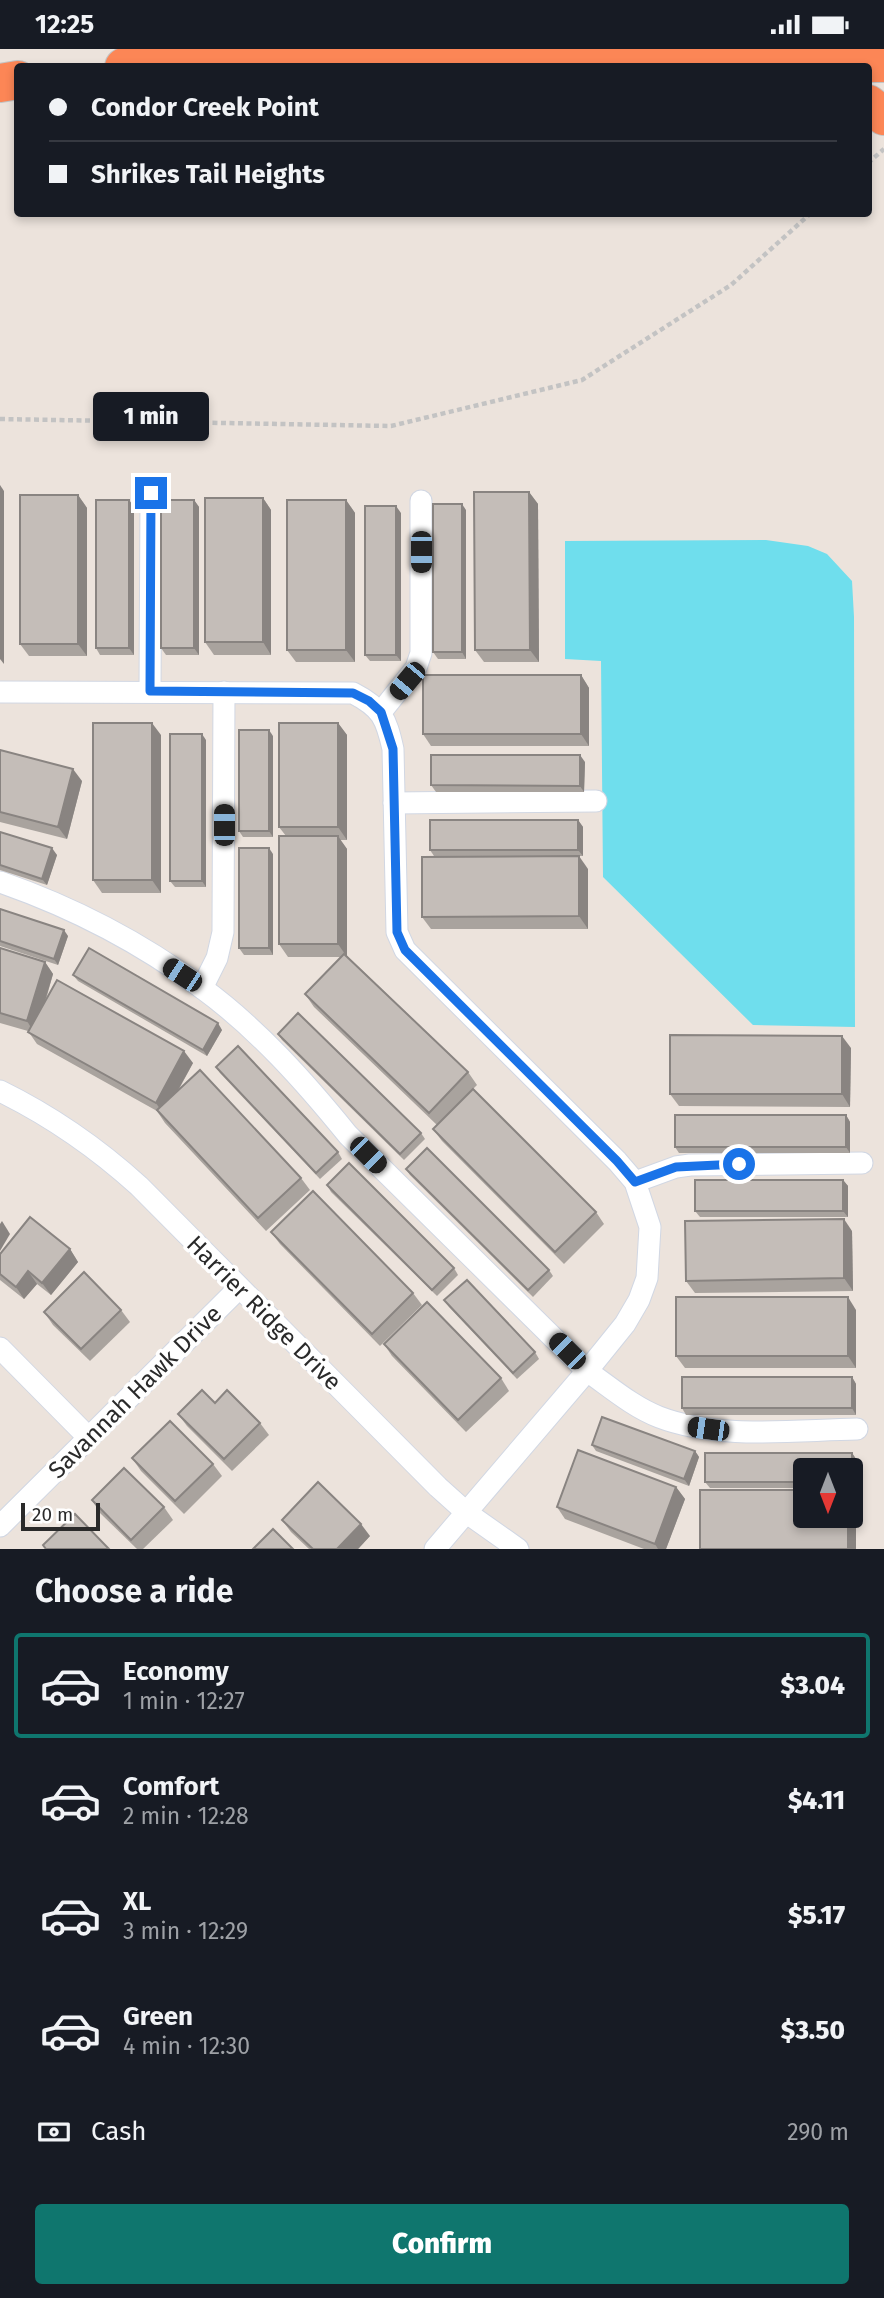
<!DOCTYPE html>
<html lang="en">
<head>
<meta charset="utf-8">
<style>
	:root { --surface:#171b24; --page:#242831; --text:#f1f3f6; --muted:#9ea1a6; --line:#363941; --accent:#0f766e }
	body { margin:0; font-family:"Fira Sans",sans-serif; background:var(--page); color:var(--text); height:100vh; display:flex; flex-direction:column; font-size:26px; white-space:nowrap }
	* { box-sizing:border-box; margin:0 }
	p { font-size:23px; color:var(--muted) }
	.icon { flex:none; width:38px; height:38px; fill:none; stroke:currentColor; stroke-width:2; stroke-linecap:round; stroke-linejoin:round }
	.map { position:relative; height:1500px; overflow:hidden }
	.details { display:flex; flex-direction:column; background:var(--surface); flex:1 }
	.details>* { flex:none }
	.hud { position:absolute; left:14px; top:14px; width:858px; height:154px; border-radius:7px; box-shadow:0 4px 10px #0003; display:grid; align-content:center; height:154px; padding:0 35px; background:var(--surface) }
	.needle { width:46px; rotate:180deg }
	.buttons { position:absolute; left:793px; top:1409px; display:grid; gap:14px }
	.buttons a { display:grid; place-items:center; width:70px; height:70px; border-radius:7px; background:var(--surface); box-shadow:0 4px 10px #0003; font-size:35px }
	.scale { position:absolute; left:21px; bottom:18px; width:79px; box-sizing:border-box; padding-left:7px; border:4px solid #2a2a2a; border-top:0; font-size:19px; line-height:24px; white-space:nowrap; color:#2a2a2a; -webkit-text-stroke:5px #fff; paint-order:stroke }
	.end { position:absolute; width:32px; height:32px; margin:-16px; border:9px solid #1a73e8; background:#fff; box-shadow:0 0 0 4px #fff }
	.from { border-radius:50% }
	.bubble { position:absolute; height:49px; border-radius:7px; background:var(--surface); box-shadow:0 4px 10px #0003; font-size:23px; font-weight:800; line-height:49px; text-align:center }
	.car { position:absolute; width:21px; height:42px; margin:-21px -10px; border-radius:9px; box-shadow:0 0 5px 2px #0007; background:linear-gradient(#222 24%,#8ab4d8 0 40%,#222 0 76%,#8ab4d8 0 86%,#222 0) }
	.hud b { display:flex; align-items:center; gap:24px; height:66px; font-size:26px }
	.hud b+b { border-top:2px solid var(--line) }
	.hud i { width:18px; height:18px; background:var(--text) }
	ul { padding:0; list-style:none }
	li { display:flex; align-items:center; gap:21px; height:105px; margin:0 14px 10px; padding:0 21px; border:4px solid transparent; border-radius:7px }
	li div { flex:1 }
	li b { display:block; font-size:26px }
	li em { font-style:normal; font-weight:800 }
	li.on { border-color:var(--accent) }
	li>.icon { width:63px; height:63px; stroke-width:1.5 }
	h2 { padding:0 35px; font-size:32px; line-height:84px }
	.pay { display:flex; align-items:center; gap:18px; height:77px; padding:0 35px; font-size:26px }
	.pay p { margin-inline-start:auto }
	.button { display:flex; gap:14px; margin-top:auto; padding:14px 35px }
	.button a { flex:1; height:80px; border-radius:7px; background:var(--accent); color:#fff; font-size:28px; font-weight:800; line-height:80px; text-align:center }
	.status { display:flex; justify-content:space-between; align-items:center; height:49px; padding:0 35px; background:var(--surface); direction:ltr }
	.status svg { height:19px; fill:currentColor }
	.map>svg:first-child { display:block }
</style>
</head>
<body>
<div class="status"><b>12:25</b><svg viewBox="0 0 49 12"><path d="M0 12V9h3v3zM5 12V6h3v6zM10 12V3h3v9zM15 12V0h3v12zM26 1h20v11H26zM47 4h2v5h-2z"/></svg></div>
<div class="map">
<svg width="884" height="1500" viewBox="0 0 884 1500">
	<rect width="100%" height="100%" fill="#ece3dc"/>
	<polygon fill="#6fdeed" points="766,491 808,497 827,505 852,532 854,568 855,978 753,976 603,828 601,612 565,610 565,492"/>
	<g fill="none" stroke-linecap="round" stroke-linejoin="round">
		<defs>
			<g id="street">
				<polyline points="150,642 151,445"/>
				<path d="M0 643 353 644C382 659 386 669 393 700L397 883 405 901 617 1112 635 1133 650 1178 647 1229 639 1251 625 1275 587 1322 435 1500"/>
				<polyline points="381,663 416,619 421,604 421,452"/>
				<polyline points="394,754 596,752"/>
				<path d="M0 833C72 858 140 893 202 939 258 980 305 1033 348 1086L587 1322C610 1338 633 1358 659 1368 719 1391 794 1381 857 1380"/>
				<polyline points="202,939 217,909 223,883 224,643"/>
				<path d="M0 1042C51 1067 97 1099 139 1137L438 1438 467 1464 518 1500"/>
				<polyline points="635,1133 676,1118 690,1116 862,1114"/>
				<polyline points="0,1299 88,1388"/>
				<polyline points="0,1477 239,1239"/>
			</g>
			<g id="highway">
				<polyline points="124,18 193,11 884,14"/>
				<polyline points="0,34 18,31"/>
				<polyline points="868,55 884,67"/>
			</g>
		</defs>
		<use href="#street" stroke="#d1d7e3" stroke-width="23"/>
		<use href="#highway" stroke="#c3c3c3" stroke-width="40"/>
		<g stroke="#c3c3c3" stroke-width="4.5" stroke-dasharray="5 3.5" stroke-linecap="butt">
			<polyline points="868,114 884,100"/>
			<polyline points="0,370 391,377 582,331 731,236 811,164"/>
		</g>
		<use href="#street" stroke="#fff" stroke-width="21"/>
		<use href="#highway" stroke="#fc8656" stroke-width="38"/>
	</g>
	<g fill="#a9a39e">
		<polygon points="529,443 538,455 539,613 484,613 475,601"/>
		<polygon points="78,446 87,459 87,607 29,607 20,595"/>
		<polygon points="263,449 271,461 271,606 214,606 205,593"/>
		<polygon points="129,451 134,458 134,606 100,606 96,599"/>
		<polygon points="194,451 199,458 199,606 166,606 161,599"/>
		<polygon points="346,451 355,464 355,613 296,613 287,601"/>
		<polygon points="466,461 466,610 438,610 433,603"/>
		<polygon points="401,464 401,612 370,612 365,606"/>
		<polygon points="581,626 589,639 589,697 431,697 423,685"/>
		<polygon points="338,674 347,686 347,791 340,791 347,800 347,907 468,1023 477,1036 460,1053 596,1163 604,1175 564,1215 442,1092 433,1080 437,1076 314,958 305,945 341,908 288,908 279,895 286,787 279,778"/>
		<polygon points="161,686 161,844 102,844 93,831"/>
		<polygon points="273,687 273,788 243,788 239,782"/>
		<polygon points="206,691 206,838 175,838 170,832"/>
		<polygon points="0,701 82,732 67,790 0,773"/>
		<polygon points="585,713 584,743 436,743 431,736"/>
		<polygon points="578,771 583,778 583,807 434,807 430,801"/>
		<polygon points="0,783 57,806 47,836 0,821"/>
		<polygon points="273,805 273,906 244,906 239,899"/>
		<polygon points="588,820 588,880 431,880 422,868"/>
		<polygon points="0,860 68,887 58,916 0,897"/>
		<polygon points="0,899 45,913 53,925 45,954 193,1014 178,1042 301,1129 310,1141 266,1182 165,1074 157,1062 37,995 28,982 0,974"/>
		<polygon points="73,926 222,981 207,1007 78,932"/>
		<polygon points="278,985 421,1084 425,1090 404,1111 282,991"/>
		<polygon points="851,999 850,1058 679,1057 670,1045"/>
		<polygon points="216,1018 338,1103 342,1110 320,1130 220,1024"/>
		<polygon points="846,1066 850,1073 850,1104 679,1104 675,1098"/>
		<polygon points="406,1120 549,1221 553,1227 533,1248 410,1126"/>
		<polygon points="843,1131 848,1137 848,1168 700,1168 695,1162"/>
		<polygon points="327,1136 454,1219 458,1226 437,1247 331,1143"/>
		<polygon points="852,1182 853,1242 695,1244 686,1232"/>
		<polygon points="271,1183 413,1244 422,1256 380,1297 280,1195"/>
		<polygon points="70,1200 78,1213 51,1246 37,1235 24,1250 0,1231 0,1205"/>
		<polygon points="444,1251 535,1303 539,1310 517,1330 449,1258"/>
		<polygon points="121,1261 130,1273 90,1312 53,1276 44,1263"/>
		<polygon points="856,1261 856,1319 685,1319 676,1307"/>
		<polygon points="384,1295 501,1329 509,1342 466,1383 392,1307"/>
		<polygon points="852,1328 856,1335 856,1366 686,1366 682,1359"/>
		<polygon points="215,1354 260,1374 269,1386 232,1422 187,1377 178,1365"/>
		<polygon points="592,1396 695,1402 699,1408 689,1437 596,1402"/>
		<polygon points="852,1404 856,1410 856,1439 850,1439 850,1421 805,1421 805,1439 710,1439 705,1433"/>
		<polygon points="132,1409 213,1415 222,1427 184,1465 141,1422"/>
		<polygon points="676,1438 685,1450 666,1500 644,1500 565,1470 557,1458"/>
		<polygon points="92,1451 164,1458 173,1471 143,1500 137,1500 100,1464"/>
		<polygon points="282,1471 370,1487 358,1500 309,1500 291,1483"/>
	</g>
	<g fill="#898481">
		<polygon points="0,436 4,442 4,615 0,610"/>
		<polygon points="529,443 538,455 539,613 530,601"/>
		<polygon points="78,446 87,459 87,607 78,595"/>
		<polygon points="263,449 271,461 271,606 263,593"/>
		<polygon points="129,451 134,458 134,606 129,599"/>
		<polygon points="194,451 199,458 199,606 194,599"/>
		<polygon points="346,451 355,464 355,613 346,601"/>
		<polygon points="462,455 466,461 466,610 462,603"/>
		<polygon points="396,457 401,464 401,612 396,606"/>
		<polygon points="581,626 589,639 589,697 581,685"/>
		<polygon points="152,674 161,686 161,844 152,831"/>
		<polygon points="338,674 347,686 347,791 338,778"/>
		<polygon points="269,681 273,687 273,788 269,782"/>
		<polygon points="202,685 206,691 206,838 202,832"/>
		<polygon points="580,706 585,713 584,743 580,737"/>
		<polygon points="73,720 82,732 67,790 58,778"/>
		<polygon points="578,771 583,778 583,807 578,801"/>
		<polygon points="338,787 347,800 347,908 338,895"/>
		<polygon points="52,799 57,806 47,836 42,830"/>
		<polygon points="269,799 273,805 273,906 269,899"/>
		<polygon points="579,807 588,820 588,880 579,867"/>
		<polygon points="64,881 68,887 58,916 54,910"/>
		<polygon points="45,913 53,925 35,985 27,972"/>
		<polygon points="218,974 222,981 207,1007 203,1001"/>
		<polygon points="842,987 851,999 850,1058 842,1045"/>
		<polygon points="184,1002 193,1014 164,1066 156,1054"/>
		<polygon points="846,1066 850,1073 850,1104 846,1098"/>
		<polygon points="843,1131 848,1137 848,1168 843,1162"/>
		<polygon points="844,1170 852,1182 853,1242 844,1229"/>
		<polygon points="2,1172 10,1185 0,1202 0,1175"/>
		<polygon points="70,1200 78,1213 51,1246 42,1234"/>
		<polygon points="28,1222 37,1235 24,1250 16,1238"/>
		<polygon points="848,1248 856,1261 856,1319 848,1307"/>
		<polygon points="852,1328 856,1335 856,1366 852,1359"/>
		<polygon points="695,1402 699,1408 689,1437 684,1430"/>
		<polygon points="852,1404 856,1410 856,1439 852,1433"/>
		<polygon points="676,1438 685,1450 666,1500 658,1500 655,1495"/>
		<polygon points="850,1445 856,1454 856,1500 848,1500 848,1466 850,1466"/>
		<polygon points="361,1475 370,1487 358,1500 337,1500"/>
	</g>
	<g fill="#c4bdb8" stroke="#898481" stroke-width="2">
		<polygon points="474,443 529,443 530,601 475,601"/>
		<rect x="20" y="446" width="58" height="149"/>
		<rect x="205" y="449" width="58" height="144"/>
		<rect x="96" y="451" width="33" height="148"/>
		<rect x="161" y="451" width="33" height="148"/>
		<rect x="287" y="451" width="59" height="150"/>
		<rect x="433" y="455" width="29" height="148"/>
		<rect x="365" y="457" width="31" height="149"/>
		<rect x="423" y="626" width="158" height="59"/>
		<rect x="93" y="674" width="59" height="157"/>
		<rect x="279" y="674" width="59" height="104"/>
		<rect x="239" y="681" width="30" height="101"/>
		<rect x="170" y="685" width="32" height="147"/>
		<polygon points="0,701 73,720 58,778 0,763"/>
		<polygon points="431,706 580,706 580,737 431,736"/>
		<rect x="430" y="771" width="148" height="30"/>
		<polygon points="0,783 52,799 42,830 0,816"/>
		<rect x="279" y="787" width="59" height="108"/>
		<rect x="239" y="799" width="30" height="100"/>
		<polygon points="579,807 579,867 422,868 422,808"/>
		<polygon points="0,860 64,881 54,910 0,892"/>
		<polygon points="0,899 45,913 27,972 0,964"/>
		<polygon points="89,899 218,974 203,1001 73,926"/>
		<polygon points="344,905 468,1023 429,1064 305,945"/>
		<polygon points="57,931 184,1002 156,1054 28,983"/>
		<polygon points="298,964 421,1084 400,1105 278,985"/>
		<polygon points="670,986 842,987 842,1045 670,1045"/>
		<polygon points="238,997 338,1103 316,1124 216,1018"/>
		<polygon points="200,1021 301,1129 258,1169 157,1061"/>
		<polygon points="473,1040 596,1163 555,1203 433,1080"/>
		<rect x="675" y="1066" width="171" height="32"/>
		<polygon points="427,1099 549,1221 528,1241 406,1120"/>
		<polygon points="349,1114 454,1219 432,1241 327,1136"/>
		<rect x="695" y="1131" width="148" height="31"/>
		<polygon points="313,1142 413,1244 372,1285 271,1183"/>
		<polygon points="30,1168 70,1200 42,1234 28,1222 16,1238 0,1225 0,1205"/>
		<polygon points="844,1170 844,1229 686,1232 685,1172"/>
		<polygon points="84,1223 121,1261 81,1300 44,1263"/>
		<polygon points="467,1231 535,1303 513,1324 444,1251"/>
		<rect x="676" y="1248" width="172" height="59"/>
		<polygon points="427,1253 501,1329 458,1371 384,1295"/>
		<rect x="682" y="1328" width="170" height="31"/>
		<polygon points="202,1341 215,1354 227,1341 260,1374 224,1410 178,1365"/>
		<polygon points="602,1368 695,1402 684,1430 592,1396"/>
		<polygon points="170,1372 213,1415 175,1452 132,1409"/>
		<polygon points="578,1401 676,1438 655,1495 557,1458"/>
		<polygon points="705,1404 852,1404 852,1433 850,1433 850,1421 805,1421 805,1433 705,1433"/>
		<polygon points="124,1419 164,1458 131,1491 92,1451"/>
		<polygon points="318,1433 361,1475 337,1500 313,1500 282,1471"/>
		<polygon points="700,1441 805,1441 805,1466 848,1466 848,1500 700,1500"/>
		<polygon points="75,1465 109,1500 46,1500 43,1496"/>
		<polygon points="273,1480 293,1500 253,1500"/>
	</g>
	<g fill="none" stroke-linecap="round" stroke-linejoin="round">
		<polyline stroke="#1a73e8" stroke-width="9" points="151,444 150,642 353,644 369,652 381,663 393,700 397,883 405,901 617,1112 635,1133 676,1118 739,1115"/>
	</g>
	<g text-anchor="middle" stroke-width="7" stroke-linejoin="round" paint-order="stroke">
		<g font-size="24" fill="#2a2a2a" stroke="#fff">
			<text transform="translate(264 1264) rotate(45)" y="8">Harrier Ridge Drive</text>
			<text transform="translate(135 1343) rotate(-45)" y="8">Savannah Hawk Drive</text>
		</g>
	</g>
</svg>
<div class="buttons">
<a><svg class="needle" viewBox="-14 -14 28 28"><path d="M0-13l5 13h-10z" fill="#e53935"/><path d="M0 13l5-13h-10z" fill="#9ea1a6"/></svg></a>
</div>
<div class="scale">20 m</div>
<i class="end from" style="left:739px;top:1115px"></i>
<i class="end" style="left:151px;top:444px"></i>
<div class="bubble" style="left:93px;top:343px;width:116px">1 min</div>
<i class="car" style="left:421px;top:503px;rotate:180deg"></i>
<i class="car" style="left:407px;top:632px;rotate:220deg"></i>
<i class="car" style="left:224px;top:776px;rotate:0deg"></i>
<i class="car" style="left:182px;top:926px;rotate:303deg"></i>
<i class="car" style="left:368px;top:1106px;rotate:135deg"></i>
<i class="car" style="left:567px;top:1302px;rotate:315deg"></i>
<i class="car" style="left:708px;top:1380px;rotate:278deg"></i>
<div class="hud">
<b><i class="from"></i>Condor Creek Point</b>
<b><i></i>Shrikes Tail Heights</b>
</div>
</div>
<section class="details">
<h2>Choose a ride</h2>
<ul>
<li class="on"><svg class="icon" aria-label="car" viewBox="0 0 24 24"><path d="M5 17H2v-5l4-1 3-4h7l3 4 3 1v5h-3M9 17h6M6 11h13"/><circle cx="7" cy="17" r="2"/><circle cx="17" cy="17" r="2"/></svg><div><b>Economy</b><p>1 min · 12:27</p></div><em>$3.04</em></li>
<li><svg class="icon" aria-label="car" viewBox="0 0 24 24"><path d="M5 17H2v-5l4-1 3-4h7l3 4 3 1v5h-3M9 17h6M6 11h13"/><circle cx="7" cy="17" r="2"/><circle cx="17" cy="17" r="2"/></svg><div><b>Comfort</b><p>2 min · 12:28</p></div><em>$4.11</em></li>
<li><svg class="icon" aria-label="car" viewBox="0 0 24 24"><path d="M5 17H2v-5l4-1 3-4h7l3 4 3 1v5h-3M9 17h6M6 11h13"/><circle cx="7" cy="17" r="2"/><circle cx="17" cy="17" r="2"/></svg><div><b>XL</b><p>3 min · 12:29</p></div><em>$5.17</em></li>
<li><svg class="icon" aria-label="car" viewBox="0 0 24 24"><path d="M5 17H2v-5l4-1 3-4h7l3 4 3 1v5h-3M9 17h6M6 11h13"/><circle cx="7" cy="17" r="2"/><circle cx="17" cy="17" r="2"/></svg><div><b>Green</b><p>4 min · 12:30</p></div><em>$3.50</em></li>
</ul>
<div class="pay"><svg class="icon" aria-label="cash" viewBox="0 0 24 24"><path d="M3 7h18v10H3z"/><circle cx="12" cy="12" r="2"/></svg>Cash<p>290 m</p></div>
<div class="button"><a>Confirm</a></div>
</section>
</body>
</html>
